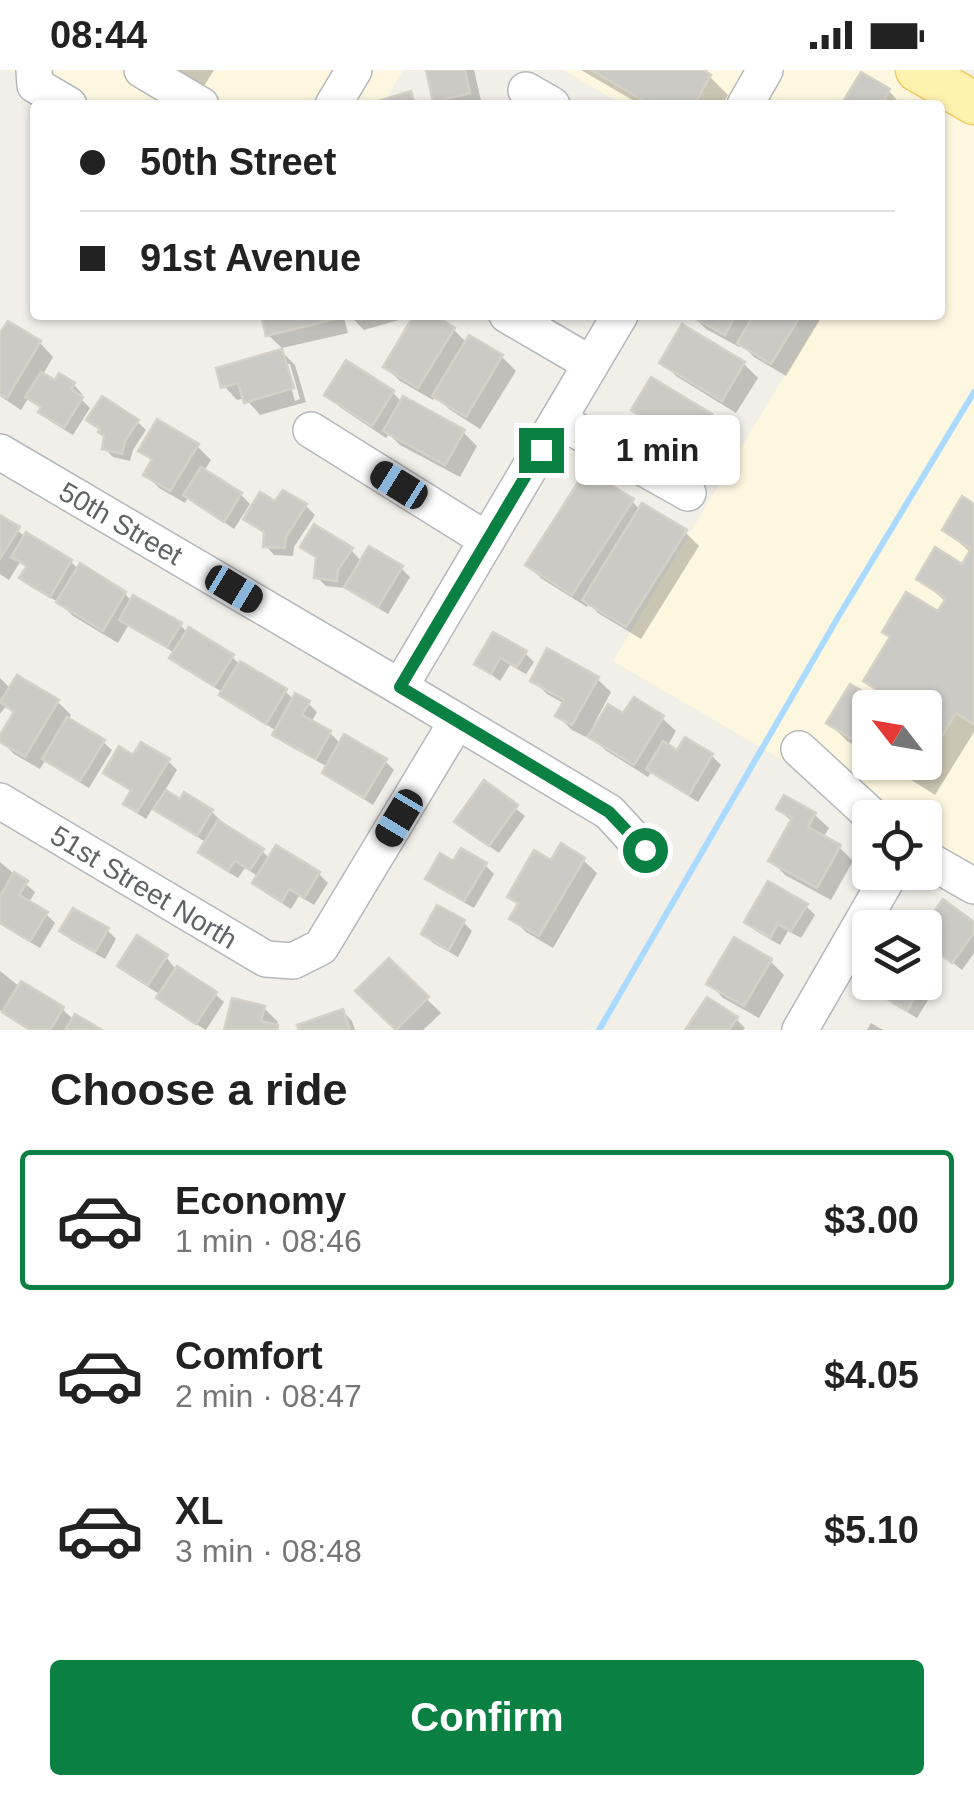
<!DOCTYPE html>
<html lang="en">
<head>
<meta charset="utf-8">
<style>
	:root { --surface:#fff; --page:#f2f2f2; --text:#222; --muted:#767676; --line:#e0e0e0; --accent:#0b8043 }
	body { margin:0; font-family:Helvetica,sans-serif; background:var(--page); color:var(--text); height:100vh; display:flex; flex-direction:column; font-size:38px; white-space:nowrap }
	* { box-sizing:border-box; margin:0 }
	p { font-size:32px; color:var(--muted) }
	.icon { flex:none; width:55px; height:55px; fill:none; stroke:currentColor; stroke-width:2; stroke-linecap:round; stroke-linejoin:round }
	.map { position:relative; height:960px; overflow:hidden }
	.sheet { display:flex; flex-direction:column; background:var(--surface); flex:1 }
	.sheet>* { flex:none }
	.guide { position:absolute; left:30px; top:30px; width:915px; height:220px; border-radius:10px; box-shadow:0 2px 8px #0004; display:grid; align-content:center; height:220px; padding:0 50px; background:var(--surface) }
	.needle { width:65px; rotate:301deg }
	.buttons { position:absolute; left:852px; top:620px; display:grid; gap:20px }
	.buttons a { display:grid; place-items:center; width:90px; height:90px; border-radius:10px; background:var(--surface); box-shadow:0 2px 8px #0004; font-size:50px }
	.end { position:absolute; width:45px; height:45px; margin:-22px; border:12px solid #0b8043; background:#fff; box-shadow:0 0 0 5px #fff }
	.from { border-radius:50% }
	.bubble { position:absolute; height:70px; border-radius:10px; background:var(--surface); box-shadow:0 2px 8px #0004; font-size:32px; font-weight:700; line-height:70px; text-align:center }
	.car { position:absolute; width:30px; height:60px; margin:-30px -15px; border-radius:12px; box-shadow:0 0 8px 2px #0007; background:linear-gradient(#222 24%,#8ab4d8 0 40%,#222 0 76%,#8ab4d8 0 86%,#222 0) }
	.guide b { display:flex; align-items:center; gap:35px; height:95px; font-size:38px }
	.guide b+b { border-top:2px solid var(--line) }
	.guide i { width:25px; height:25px; background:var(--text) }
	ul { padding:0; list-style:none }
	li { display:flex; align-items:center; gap:30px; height:140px; margin:0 20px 15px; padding:0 30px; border:5px solid transparent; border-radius:10px }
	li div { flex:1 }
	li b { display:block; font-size:38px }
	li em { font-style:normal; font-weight:700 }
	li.current { border-color:var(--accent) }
	li>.icon { width:90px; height:90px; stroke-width:1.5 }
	h2 { padding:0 50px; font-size:45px; line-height:120px }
	.primary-button { display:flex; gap:20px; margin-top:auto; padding:20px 50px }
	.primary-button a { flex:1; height:115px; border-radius:10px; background:var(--accent); color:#fff; font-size:40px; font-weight:700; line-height:115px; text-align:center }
	.status { display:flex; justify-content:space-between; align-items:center; height:70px; padding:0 50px; background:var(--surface); direction:ltr }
	.status svg { height:28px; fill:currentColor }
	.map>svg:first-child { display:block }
</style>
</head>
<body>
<div class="status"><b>08:44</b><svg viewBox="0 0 49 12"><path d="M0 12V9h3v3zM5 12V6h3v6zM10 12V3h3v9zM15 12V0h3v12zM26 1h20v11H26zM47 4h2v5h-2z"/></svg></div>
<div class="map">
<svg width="974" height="960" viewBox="0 0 974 960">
	<rect width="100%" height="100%" fill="#f1efe8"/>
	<g fill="#fef7e0" fill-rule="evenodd">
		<polygon points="9,0 403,0 383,35 73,35"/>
		<polygon points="563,0 750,0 729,35 623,35"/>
		<path d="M781 0H894L974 47V798L925 773V748L891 747 798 662 781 679 810 706 613 591 821 245H940V35H760ZM870 638H925V692H870Z"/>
	</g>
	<g fill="#0003" fill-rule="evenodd">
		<polygon points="159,0 214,0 199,24"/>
		<polygon points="428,0 474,0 482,35 440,35 436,30"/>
		<polygon points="581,0 699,0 710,7 728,25 722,35 641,35"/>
		<polygon points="889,21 897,30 894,35 844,35"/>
		<polygon points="264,245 343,245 348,263 282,278 268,265"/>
		<polygon points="349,245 416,245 364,260"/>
		<polygon points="417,245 429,245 454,260 467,273 470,268 502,287 516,301 480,359 449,339 436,326 433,330 400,311 386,297"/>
		<polygon points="692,245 817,245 821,248 786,306 754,287 741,274 739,277 706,259"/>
		<polygon points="8,254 40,273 53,287 42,306 55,314 74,315 82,324 80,328 90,338 73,365 50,351 41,342 43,339 29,327 21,340 0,326 0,268"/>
		<polygon points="683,257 744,294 758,308 736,343 676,306 662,292"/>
		<path d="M282 282 295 295 306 332 260 345 245 328 237 330 224 316ZM284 294H290L300 329 295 331Z"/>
		<polygon points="347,293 393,323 402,332 463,362 477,376 460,407 400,375 389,364 386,368 341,338 327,324"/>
		<polygon points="652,310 711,346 725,360 707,389 648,354 634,340"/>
		<polygon points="89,350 137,351 146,360 133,380 130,391 113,387 104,378 107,367"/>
		<polygon points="197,376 211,390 204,401 241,425 250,434 234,459 188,427 185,433 159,418 146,404 153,392 141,380"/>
		<polygon points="283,423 306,436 315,445 294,477 293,486 274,485 266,476 267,465 247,449 276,434"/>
		<polygon points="963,430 974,437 974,662 935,725 883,692 925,692 925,638 870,638 870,685 847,671 829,653 851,617 879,635 884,628 866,610 892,568 885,562 907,525 939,545 946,532 919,508 936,481 963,497 971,483 945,460"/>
		<polygon points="632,431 640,440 685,462 699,476 641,569 598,543 589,533 587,537 542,509 528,495"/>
		<polygon points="0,448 26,467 71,492 79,500 125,524 132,531 180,555 188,563 232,587 241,596 285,621 294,630 308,633 317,642 311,653 330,663 341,674 385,691 394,700 373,735 334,711 325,702 328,697 284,673 275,664 277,661 232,634 223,625 224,623 181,597 172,588 175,583 128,556 118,573 73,546 60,533 31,517 22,508 28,498 20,492 9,510 0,504"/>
		<polygon points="303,476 351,480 362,492 401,498 410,507 388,544 356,525 346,515 345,518 326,516 317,507 319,490"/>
		<polygon points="494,565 525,583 534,592 526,604 510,595 500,611 477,594"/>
		<polygon points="0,608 11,619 58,632 71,645 68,651 103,672 112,680 89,718 54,697 46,689 40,699 14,684 0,670 15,645 6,636 0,644"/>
		<polygon points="597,609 611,622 593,656 596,658 624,647 662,648 676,661 667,677 678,684 686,670 712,686 721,695 698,732 658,707 652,701 648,707 605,680 589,663 586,667 572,660 558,646 565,634 547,624 533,610"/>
		<polygon points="134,688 168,691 177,700 164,722 181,732 185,726 212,742 221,751 219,754 262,781 270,789 319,804 328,813 314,835 299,826 291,839 264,822 255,813 259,807 245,798 238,808 210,791 201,782 207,773 166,747 154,736 146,749 135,742 126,733 133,722 115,711 106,702"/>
		<polygon points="485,714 525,746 499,783 467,760"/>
		<polygon points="779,739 815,745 829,758 823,768 839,777 853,791 831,830 785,805 772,791 793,753"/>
		<polygon points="583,790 597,803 553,878 526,862 512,848 520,836 510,826 552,793"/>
		<polygon points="0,792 35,822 28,834 46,844 55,853 40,878 0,854"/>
		<polygon points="485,795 494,804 474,838 437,817 429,808"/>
		<polygon points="806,836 815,845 801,868 788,861 780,875 756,861 747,852"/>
		<polygon points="463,852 472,861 458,887 433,873 424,864"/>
		<polygon points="974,855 974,883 962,900 932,876 943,861"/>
		<polygon points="107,860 116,869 105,889 71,870 62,861"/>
		<polygon points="166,887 174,897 215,924 224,932 206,960 168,937 160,928 161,925 129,905 120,896"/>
		<polygon points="770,891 784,905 759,948 723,928 710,914"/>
		<polygon points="389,892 441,943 423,960 398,960 359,921"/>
		<polygon points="0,901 20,917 62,939 74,950 97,960 30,960 14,950 3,940 2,942 0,940"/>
		<polygon points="925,905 937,915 917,948 893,934 884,925 891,912 925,912"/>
		<polygon points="264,938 278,952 276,957 279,960 227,960"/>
		<polygon points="343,942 352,951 355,960 302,960"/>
		<polygon points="736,949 745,958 743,960 688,960"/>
		<polygon points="871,953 883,960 867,960"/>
	</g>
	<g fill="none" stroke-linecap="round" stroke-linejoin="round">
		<polyline stroke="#aadaff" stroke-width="6" points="599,960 837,549 974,322"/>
	</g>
	<g fill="#cccac5" stroke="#d6d1c6" stroke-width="2.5">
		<polygon points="426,0 465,0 470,23 433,32"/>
		<polygon points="591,0 704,0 711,5 694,35 651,35"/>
		<polygon points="861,2 890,19 881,35 841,35"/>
		<polygon points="411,21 415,35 376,35 375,32"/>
		<polygon points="261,245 334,245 335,249 266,266"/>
		<polygon points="414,245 434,245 455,258 418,318 383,297"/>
		<polygon points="689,245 736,245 725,265"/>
		<polygon points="754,245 801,245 771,294 737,273"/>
		<polygon points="8,251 41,271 7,328 0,324 0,263"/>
		<polygon points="682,254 745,292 722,331 659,293"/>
		<polygon points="469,265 503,285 466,347 432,326"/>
		<polygon points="282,279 294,318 244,333 238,313 221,318 216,298"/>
		<polygon points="346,290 394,321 372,356 324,325"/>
		<polygon points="41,302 55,310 59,303 75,313 71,319 83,327 64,358 38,342 41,337 25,327"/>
		<polygon points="651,307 712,344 693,377 631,340"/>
		<polygon points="102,326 139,350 125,371 122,384 102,379 104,366 98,362 100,359 86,350"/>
		<polygon points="403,326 465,360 445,395 383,361"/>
		<polygon points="157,349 199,374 170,421 143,405 152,389 138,381"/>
		<polygon points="201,397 242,423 224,452 183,425"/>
		<polygon points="586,400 634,429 572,525 525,495"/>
		<polygon points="283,420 307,434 286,467 285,478 263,477 264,462 243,449 260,422 275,431"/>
		<polygon points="962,426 974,434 974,654 956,643 916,708 890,692 925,692 925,638 870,638 870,680 826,653 850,614 879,631 884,624 863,611 890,567 882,562 906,522 938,541 946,528 916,509 935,477 962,494 971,479 942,460"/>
		<polygon points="642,433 687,460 626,557 582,530"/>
		<polygon points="0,445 20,457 0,489"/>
		<polygon points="314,454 353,478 338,500 337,511 314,508 316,487 300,477"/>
		<polygon points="26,462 72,490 50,527 19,508 27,496 11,487"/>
		<polygon points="369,476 403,496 378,537 344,517"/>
		<polygon points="80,493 126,522 103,561 56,532"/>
		<polygon points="133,525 182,553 167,577 119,550"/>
		<polygon points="189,557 234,585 214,616 169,588"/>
		<polygon points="493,562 527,581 517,597 500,588 491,604 474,594"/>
		<polygon points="547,578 599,607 572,655 555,646 564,630 530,611"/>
		<polygon points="240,591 287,619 266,654 219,625"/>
		<polygon points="17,605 59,630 25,687 0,672 0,665 14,642 0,632"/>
		<polygon points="295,623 310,631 302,645 331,661 316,689 272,665"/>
		<polygon points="634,627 664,646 634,695 588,667 608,634 623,643"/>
		<polygon points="67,647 105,670 80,711 42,689"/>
		<polygon points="344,664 387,689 364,728 322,703"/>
		<polygon points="685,667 713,684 689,725 646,699 663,671 677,680"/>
		<polygon points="141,672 170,689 137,742 123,734 131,720 103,703 119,676 133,685"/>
		<polygon points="484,710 518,735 489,776 454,752"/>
		<polygon points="166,720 180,729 184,722 213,740 197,766 153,739"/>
		<polygon points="784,725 816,743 808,757 841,775 817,818 768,791 792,748 776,739"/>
		<polygon points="218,750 264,779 250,800 235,791 228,801 198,782"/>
		<polygon points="561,773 585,788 539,866 509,849 518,833 507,827 534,780 551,790"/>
		<polygon points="276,775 320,802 304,828 289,819 282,832 252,813"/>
		<polygon points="461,778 487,793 464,831 425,809 440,783 453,791"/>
		<polygon points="14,802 28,811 19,825 48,842 30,871 0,853 0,826"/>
		<polygon points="768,811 808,834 791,861 778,854 770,868 744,852"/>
		<polygon points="943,829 974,852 974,863 952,893 929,876 941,860 928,850"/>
		<polygon points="437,835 465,850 449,880 421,864"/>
		<polygon points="73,838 109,858 95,882 59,861"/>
		<polygon points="137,865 168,885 148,915 117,896"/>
		<polygon points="734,867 772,889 744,936 706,914"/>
		<polygon points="389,888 429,927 396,960 355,921"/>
		<polygon points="177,896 217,922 196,954 156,928"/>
		<polygon points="21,911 64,937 50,960 30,960 2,942"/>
		<polygon points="888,912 924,912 907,941 881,925"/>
		<polygon points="707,927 738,947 729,960 685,960"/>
		<polygon points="232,928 265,936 261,951 278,955 277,960 224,960"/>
		<polygon points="343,939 350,960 299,960 297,955"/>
		<polygon points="75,944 102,960 65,960"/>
	</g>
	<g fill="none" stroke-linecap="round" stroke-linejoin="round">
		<defs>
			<g id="minor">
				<polyline points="34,0 35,15 69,35"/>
				<polyline points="142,0 201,35"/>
				<polyline points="526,20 552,35"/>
				<polyline points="333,35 354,0"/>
				<polyline points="745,35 765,0"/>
				<polyline points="507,245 591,294"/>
				<polyline points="558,350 688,423"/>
				<polyline points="311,360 487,470"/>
				<polyline points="0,382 400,617 609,742 645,781"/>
				<polyline points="400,617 620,245"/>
				<polyline points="799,679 874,748"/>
				<polyline points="0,731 266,889 293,891 321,877 457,651"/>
				<polyline points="925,788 974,816"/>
				<polyline points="800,960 891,802"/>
			</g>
			<polyline id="major" points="917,0 974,33"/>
		</defs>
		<use href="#minor" stroke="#b5b8bc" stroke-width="38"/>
		<use href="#major" stroke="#f2c960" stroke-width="45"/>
		<use href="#minor" stroke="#fff" stroke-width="35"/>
		<use href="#major" stroke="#fff2af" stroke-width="42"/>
	</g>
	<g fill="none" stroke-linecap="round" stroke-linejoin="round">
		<polyline stroke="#0b8043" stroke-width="12" points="541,380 400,617 609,742 645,780"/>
	</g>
	<g text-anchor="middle" stroke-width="8" stroke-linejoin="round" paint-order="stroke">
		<g font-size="28" fill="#5f6368" stroke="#fff">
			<text transform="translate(121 453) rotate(30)" y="10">50th Street</text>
			<text transform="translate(144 817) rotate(31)" y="10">51st Street North</text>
		</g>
	</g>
</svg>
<div class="buttons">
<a><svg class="needle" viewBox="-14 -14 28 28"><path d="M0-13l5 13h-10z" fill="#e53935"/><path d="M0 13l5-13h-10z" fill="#767676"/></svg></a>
<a><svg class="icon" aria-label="locate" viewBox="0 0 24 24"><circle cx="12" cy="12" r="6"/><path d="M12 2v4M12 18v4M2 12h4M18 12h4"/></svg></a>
<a><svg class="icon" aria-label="layers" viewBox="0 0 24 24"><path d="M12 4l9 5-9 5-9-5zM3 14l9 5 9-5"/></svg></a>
</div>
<i class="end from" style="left:645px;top:780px"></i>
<i class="end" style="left:541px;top:380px"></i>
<div class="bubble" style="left:575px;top:345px;width:165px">1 min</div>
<i class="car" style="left:399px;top:415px;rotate:302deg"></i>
<i class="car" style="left:234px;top:519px;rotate:121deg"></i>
<i class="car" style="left:399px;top:748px;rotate:211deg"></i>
<div class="guide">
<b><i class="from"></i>50th Street</b>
<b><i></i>91st Avenue</b>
</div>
</div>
<section class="sheet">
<h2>Choose a ride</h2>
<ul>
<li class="current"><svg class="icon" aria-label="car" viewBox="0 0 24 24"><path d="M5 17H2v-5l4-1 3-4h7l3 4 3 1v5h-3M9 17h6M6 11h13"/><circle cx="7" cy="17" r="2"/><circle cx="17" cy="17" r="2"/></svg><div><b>Economy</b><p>1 min · 08:46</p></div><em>$3.00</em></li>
<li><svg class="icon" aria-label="car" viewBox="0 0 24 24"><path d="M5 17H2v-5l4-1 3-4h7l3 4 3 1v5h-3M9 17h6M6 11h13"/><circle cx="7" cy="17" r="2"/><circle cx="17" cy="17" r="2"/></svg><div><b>Comfort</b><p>2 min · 08:47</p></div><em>$4.05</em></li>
<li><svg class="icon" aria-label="car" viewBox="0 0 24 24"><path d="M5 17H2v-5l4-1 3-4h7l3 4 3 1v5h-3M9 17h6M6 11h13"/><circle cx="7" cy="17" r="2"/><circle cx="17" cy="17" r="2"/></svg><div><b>XL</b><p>3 min · 08:48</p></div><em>$5.10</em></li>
</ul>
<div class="primary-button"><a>Confirm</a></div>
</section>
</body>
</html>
